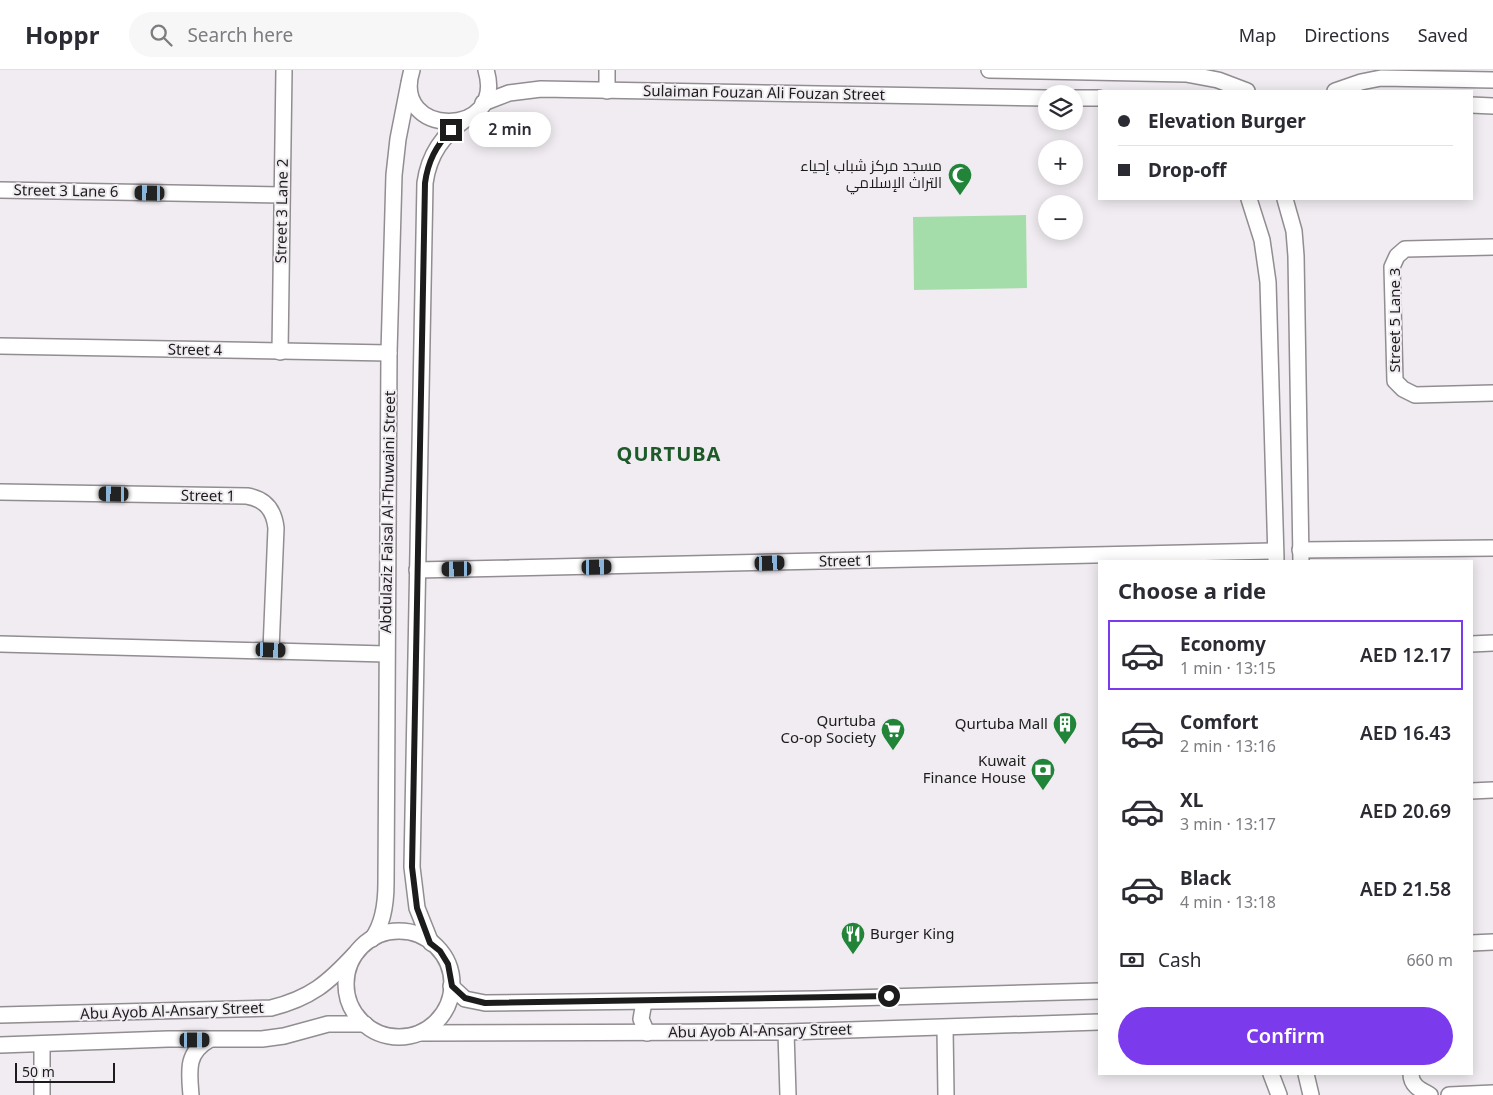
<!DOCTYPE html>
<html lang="en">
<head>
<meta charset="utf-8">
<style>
	:root { --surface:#fff; --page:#f7f7f7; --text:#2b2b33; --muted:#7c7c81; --line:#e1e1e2; --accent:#7c3aed }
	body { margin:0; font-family:"Noto Sans",Cairo,sans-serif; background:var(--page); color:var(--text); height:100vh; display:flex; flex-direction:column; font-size:19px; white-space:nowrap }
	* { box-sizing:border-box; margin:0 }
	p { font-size:16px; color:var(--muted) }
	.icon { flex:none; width:28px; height:28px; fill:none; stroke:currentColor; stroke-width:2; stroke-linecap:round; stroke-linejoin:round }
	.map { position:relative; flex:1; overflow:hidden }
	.panel { position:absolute; left:1098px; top:490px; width:375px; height:515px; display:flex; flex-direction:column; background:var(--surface); border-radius:0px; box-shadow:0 2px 12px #0003 }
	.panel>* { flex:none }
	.top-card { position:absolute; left:1098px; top:20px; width:375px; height:110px; border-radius:0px; box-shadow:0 2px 12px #0003; display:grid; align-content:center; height:110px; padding:0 20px; background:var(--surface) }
	.tools { position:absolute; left:1038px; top:15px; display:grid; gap:10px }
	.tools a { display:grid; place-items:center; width:45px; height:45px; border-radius:50%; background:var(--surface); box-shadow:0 2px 12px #0003; font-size:25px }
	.scale { position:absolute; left:15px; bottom:12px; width:100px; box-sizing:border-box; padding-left:5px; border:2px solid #1d1c1d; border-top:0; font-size:14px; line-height:18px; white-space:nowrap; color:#1d1c1d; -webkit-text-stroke:4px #f0ecf1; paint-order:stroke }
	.end { position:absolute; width:22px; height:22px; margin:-11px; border:6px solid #1d1c1d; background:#fff; box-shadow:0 0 0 2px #fff }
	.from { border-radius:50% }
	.bubble { position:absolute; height:35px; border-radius:18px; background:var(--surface); box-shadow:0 2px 12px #0003; font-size:16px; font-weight:600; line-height:35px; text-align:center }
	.car { position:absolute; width:15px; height:30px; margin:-15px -8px; border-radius:6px; box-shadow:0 0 4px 1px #0007; background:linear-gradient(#222 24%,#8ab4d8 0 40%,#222 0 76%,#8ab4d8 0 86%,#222 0) }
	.top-card b { display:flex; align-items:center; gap:18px; height:48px; font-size:19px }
	.top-card b+b { border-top:1px solid var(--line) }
	.top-card i { width:12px; height:12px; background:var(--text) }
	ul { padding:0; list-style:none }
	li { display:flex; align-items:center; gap:15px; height:70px; margin:0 10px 8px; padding:0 10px; border:2px solid transparent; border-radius:0px }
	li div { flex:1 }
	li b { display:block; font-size:19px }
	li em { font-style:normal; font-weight:600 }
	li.active { border-color:var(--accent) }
	li>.icon { width:45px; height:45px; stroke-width:1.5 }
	h2 { padding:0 20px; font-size:22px; line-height:60px }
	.pay { display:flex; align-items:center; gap:12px; height:55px; padding:0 20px; font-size:19px }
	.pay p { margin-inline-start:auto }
	.action { display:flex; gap:10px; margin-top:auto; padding:10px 20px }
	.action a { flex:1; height:58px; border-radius:30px; background:var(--accent); color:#fff; font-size:20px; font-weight:600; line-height:58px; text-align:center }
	header { display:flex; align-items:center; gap:30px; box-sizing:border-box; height:70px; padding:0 25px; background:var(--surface); border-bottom:1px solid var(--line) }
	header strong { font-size:24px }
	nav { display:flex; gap:28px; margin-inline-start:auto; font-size:18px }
	.search { width:350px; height:45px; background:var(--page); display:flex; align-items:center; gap:12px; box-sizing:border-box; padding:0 18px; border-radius:28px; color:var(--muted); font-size:19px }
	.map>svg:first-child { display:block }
</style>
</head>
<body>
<header>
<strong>Hoppr</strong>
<div class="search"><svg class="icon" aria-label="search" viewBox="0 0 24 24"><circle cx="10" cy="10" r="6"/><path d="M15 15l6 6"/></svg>Search here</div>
<nav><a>Map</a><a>Directions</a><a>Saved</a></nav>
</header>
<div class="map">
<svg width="1493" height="1025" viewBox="0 0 1493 1025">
	<rect width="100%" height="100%" fill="#f0ecf1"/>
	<polygon fill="#a5ddaa" points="1026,145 1027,218 914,220 913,147"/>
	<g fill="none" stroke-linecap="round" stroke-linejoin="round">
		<defs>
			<g id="minor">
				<path d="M412 0C390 68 507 69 486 0"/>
				<polyline points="607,0 607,21"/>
				<polyline points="989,0 1186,4 1218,10 1247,21"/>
				<polyline points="1335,21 1361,12 1381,8 1493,10"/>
				<polyline points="1074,28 1099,28"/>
				<polyline points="483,33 509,23 541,19 1046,28"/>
				<polyline points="1471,35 1493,36"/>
				<polyline points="0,120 282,125"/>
				<polyline points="1249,129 1262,170 1268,212 1276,489"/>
				<polyline points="1285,129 1294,161 1296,186 1301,491"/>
				<polyline points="1493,177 1405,179 1397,186 1392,197 1395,311 1403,319 1415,325 1493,323"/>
				<polyline points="0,276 389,283"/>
				<polyline points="280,282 284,0"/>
				<path d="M0 422 247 426C265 429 274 440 276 458L271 580"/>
				<polyline points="1300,480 1493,478"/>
				<polyline points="417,500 1275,481"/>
				<polyline points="0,574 386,584"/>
				<polyline points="1471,574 1493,573"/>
				<polyline points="1471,721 1493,720"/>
				<circle cx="399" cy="914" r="53"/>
				<path d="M372 869C384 853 386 832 386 813L389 283 394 105 398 69 409 13"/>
				<path d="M431 873 417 838 412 797 425 113C429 84 443 65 466 49"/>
				<polyline points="1471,873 1493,872"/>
				<polyline points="451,916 465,929 485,933 816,929 1099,921"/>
				<polyline points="644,932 641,949 647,963"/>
				<path d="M0 945 271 938C311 928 328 913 355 884"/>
				<polyline points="945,958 946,1025"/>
				<polyline points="786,962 788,1025"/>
				<polyline points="420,963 786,962 1099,952"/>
				<polyline points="42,974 42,1025"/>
				<polyline points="0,975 168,969 262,969 284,966 328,954 365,954"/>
				<polyline points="1271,1004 1279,1025"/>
				<polyline points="1306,1004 1311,1025"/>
				<path d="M1411 1004C1411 1016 1421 1020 1430 1025"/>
				<path d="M191 1025C189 1001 186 983 209 970"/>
				<polyline points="1449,1025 1493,1023"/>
			</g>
		</defs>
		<use href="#minor" stroke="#918d91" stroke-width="18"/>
		<use href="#minor" stroke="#fff" stroke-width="15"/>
	</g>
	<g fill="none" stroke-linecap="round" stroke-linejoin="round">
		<path stroke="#1d1c1d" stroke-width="6" d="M451 60C436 76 428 91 425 113L412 797 417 838 430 873 440 881 448 894 452 916 465 928 485 933 889 926"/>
	</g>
	<defs>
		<symbol id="mosque-pin" viewBox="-11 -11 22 30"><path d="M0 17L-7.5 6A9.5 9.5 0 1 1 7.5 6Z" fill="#218438" stroke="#f0ecf1"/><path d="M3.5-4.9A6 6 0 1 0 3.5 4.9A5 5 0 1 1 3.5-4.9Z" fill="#fff"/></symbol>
		<symbol id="building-pin" viewBox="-11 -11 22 30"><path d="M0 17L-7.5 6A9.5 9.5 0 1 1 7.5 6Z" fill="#218438" stroke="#f0ecf1"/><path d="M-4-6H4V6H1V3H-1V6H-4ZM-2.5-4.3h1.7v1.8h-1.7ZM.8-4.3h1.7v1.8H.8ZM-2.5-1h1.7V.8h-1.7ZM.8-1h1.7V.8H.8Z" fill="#fff"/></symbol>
		<symbol id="supermarket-pin" viewBox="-11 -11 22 30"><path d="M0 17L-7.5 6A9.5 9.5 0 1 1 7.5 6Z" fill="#218438" stroke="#f0ecf1"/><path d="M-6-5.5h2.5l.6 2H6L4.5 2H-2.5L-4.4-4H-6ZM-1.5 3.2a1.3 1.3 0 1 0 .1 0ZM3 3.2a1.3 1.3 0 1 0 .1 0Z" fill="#fff"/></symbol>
		<symbol id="bank-pin" viewBox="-11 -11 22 30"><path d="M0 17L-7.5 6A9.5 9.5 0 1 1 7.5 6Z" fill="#218438" stroke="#f0ecf1"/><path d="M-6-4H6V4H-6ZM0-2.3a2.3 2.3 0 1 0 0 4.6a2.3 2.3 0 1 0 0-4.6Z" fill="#fff"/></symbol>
		<symbol id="restaurant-pin" viewBox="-11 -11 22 30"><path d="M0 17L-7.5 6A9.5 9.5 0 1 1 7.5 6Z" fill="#218438" stroke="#f0ecf1"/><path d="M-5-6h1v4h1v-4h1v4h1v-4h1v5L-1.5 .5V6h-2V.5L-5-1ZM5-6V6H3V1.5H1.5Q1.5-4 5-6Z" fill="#fff"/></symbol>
	</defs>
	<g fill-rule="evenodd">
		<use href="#mosque-pin" x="946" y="91" width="28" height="38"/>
		<use href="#building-pin" x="1051" y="640" width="28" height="38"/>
		<use href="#supermarket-pin" x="879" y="646" width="28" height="38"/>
		<use href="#bank-pin" x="1029" y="686" width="28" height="38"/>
		<use href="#restaurant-pin" x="839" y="850" width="28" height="38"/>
	</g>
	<g text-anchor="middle" stroke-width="4" stroke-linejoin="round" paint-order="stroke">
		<g font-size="15" fill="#1d1c1d" stroke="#f0ecf1">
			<text transform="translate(764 23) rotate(1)" y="5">Sulaiman Fouzan Ali Fouzan Street</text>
			<text transform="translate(66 121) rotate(1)" y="5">Street 3 Lane 6</text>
			<text transform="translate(282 141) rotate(-89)" y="5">Street 3 Lane 2</text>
			<text transform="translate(1395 250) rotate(-90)" y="5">Street 5 Lane 3</text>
			<text transform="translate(195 280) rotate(1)" y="5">Street 4</text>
			<text transform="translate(208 426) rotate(1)" y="5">Street 1</text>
			<text transform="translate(388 442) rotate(-89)" y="5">Abdulaziz Faisal Al-Thuwaini Street</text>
			<text transform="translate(846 491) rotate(-1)" y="5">Street 1</text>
			<text transform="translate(172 941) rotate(-2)" y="5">Abu Ayob Al-Ansary Street</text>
			<text transform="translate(760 961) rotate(-1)" y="5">Abu Ayob Al-Ansary Street</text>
		</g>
		<g font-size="15" fill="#1d1c1d" stroke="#f0ecf1" text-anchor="end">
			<text x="942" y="101">مسجد مركز شباب إحياء<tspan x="942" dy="17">التراث الإسلامي</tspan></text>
			<text x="876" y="656">Qurtuba<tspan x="876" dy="17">Co-op Society</tspan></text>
			<text x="1048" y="659">Qurtuba Mall</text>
			<text x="1026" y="696">Kuwait<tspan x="1026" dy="17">Finance House</tspan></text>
			<text x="870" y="869" text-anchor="start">Burger King</text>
		</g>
		<g font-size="20" font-weight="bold" letter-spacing="1" fill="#1e5a29" stroke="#f0ecf1">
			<text x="669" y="391">QURTUBA</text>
		</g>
	</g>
</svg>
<div class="tools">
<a><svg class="icon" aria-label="layers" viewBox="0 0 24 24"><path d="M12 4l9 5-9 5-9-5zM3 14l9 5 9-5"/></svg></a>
<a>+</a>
<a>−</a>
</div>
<div class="scale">50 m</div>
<i class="end from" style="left:889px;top:926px"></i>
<i class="end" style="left:451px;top:60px"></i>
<div class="bubble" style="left:469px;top:42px;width:82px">2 min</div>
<i class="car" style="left:150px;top:123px;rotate:271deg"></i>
<i class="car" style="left:114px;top:424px;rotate:271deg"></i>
<i class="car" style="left:770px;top:493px;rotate:88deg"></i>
<i class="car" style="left:597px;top:497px;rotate:89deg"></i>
<i class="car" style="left:457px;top:499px;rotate:269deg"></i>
<i class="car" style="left:271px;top:580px;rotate:92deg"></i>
<i class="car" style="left:195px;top:970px;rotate:90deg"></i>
<div class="top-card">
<b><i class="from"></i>Elevation Burger</b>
<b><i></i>Drop-off</b>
</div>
<section class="panel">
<h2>Choose a ride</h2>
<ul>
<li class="active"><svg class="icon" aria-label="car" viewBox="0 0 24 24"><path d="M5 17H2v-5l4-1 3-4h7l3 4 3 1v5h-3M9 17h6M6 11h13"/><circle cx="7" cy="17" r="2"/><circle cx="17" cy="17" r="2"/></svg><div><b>Economy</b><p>1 min · 13:15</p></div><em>AED 12.17</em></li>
<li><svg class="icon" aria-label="car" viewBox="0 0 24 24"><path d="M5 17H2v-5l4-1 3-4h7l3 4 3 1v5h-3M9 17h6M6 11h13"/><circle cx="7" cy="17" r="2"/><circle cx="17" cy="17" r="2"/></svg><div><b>Comfort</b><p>2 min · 13:16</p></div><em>AED 16.43</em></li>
<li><svg class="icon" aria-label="car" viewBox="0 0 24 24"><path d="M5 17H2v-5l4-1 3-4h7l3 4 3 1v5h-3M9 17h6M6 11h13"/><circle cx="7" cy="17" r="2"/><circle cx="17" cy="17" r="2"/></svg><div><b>XL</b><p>3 min · 13:17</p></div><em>AED 20.69</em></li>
<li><svg class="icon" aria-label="car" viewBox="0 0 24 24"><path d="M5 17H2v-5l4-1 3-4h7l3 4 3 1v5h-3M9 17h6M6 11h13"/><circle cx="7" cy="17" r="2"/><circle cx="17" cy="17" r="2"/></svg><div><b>Black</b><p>4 min · 13:18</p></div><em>AED 21.58</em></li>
</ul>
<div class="pay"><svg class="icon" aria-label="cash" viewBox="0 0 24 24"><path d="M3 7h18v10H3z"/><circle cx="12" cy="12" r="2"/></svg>Cash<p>660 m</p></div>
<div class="action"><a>Confirm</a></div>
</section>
</div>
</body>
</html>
